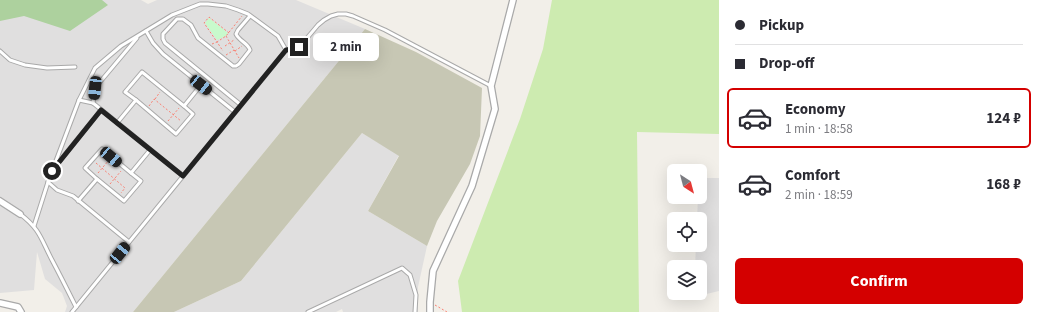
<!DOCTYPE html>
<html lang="en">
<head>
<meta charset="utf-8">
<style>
	:root { --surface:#fff; --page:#f2f2f3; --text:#2b2b33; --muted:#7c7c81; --line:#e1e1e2; --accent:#d40000 }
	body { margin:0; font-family:"Source Sans 3",sans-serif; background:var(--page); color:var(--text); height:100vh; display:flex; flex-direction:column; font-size:15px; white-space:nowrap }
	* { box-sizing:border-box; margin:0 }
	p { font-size:13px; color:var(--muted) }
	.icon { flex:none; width:22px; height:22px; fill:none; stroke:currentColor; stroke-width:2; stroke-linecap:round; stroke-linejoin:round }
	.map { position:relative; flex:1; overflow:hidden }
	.details { display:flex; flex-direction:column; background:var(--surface); width:320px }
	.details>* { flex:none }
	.banner { display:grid; align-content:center; height:88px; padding:0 16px; background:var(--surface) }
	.needle { width:26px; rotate:144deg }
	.buttons { position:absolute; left:667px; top:164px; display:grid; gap:8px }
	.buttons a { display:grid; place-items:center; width:40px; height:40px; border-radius:6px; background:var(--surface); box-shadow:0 4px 16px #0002; font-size:20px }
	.end { position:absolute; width:18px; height:18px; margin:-9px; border:5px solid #222; background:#fff; box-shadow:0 0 0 2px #fff }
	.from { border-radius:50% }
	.bubble { position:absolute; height:28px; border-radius:6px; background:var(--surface); box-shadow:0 4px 16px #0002; font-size:13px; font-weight:700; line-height:28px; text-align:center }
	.car { position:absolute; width:12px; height:24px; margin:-12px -6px; border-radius:5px; box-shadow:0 0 3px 1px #0007; background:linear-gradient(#222 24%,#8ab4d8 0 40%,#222 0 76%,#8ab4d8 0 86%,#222 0) }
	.banner b { display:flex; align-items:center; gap:14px; height:38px; font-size:15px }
	.banner b+b { border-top:1px solid var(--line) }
	.banner i { width:10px; height:10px; background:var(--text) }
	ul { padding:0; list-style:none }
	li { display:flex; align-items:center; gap:12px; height:60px; margin:0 8px 6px; padding:0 8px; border:2px solid transparent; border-radius:6px }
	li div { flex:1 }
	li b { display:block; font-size:15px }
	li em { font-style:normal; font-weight:700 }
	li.current { border-color:var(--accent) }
	li>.icon { width:36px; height:36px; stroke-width:1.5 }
	.primary-button { display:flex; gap:8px; margin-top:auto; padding:8px 16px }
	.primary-button a { flex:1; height:46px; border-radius:6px; background:var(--accent); color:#fff; font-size:16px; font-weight:700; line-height:46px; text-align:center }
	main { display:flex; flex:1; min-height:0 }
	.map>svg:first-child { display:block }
</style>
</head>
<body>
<main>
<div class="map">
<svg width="719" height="312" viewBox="0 0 719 312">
	<rect width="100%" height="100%" fill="#f2efe9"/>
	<g fill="#e0dfdf">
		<polygon points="0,0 141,0 148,4 157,0 296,0 365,29 133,312 65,312 67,306 62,293 45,279 37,252 34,290 0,293"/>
		<polygon points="362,133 399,155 368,211 427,246 418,287 418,312 343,312 342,309 336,312 174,312 241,281"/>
		<polygon points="700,178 719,178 719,291 694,297 694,293 700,293 700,267 695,267 696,245 700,245 700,219 697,219 698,197 700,197"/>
	</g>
	<polygon fill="#c7c7b4" points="365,29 416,52 482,88 480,136 470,164 437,221 427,246 368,211 399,156 362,133 241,281 174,312 133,312"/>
	<polygon fill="#cdebb0" points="552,0 719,0 719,134 637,132 639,312 462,312 458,281 520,119 543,49"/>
	<polygon fill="#add19e" points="0,0 102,0 108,5 70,31 24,16 0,21"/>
	<polygon fill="#c8facc" points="209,18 228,33 226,36 217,40 205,23"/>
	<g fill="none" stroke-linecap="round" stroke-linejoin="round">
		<defs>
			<g id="lane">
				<polyline points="146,31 153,43 163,54 235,112"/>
				<polyline points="137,38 95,88 93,103 183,176"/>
				<polyline points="0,51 10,60 25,65 47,68 75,67"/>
				<polyline points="79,100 93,103"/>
				<polyline points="136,100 176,134 193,114 184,106"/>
				<path d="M241 105 165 43 163 39V34L177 19H183L191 25 198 38 233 66H236L239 64 250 50C248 43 239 41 236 34L238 30 250 16"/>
				<polyline points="117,123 136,100 125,92 142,72 184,106 201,85"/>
				<polyline points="54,168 101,110"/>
				<polyline points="97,179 124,201 141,181 131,173"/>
				<polyline points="48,182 57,190 73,196 129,242"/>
				<polyline points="78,201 97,179 85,168 102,149 131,173 150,150"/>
				<path d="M20 214C40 229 41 239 52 260 60 275 68 291 76 307"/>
				<polyline points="34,226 48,182 79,100 95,68 121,46 172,15 200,4 208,4 226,6 238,10 248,14 278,36 286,50"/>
				<polyline points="72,312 286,50 294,49 302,44 318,25 324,20 331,16 338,14 346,14 353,16 385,30 491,86"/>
				<polyline points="308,312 402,268 410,275 416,295 415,312"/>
			</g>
			<g id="street">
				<polyline points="0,201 20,214"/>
				<polyline points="0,303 18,307 21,312"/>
				<polyline points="430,312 430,302 433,271 472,186 495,109 491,86 513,0"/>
			</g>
		</defs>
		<use href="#lane" stroke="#a9a9a9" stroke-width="5"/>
		<use href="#street" stroke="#a9a9a9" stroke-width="8"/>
		<g stroke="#fa8072" stroke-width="1" stroke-dasharray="2 2" stroke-linecap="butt">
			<polyline points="229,33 209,17 204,23 217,42 226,36 242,16"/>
			<polyline points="226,36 239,58"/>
			<polyline points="212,44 217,42 223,51"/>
			<polyline points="225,46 234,40"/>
			<polyline points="235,51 242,46"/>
			<polyline points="226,55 234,50"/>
			<polyline points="155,99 160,92"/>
			<polyline points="149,106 154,99 181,121"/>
			<polyline points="168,121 179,108"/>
			<polyline points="96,163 125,188 121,193"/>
			<polyline points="98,173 109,160"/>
			<polyline points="110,184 121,171"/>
			<polyline points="435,305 447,312"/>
		</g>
		<use href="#lane" stroke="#fff" stroke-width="3"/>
		<use href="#street" stroke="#fff" stroke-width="5.5"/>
	</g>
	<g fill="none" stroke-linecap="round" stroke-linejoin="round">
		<polyline stroke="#222" stroke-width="5" points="52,171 101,110 183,176 286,50 294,49 299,47"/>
	</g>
</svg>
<div class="buttons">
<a><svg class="needle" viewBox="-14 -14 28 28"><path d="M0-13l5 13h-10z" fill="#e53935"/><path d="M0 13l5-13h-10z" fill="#7c7c81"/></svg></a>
<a><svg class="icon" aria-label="locate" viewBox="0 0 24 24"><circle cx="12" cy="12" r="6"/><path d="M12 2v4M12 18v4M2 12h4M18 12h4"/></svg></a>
<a><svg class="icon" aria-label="layers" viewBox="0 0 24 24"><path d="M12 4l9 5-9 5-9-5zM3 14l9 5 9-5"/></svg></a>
</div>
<i class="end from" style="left:52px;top:171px"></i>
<i class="end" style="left:299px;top:47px"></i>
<div class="bubble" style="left:313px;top:33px;width:66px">2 min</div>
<i class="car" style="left:201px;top:85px;rotate:128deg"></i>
<i class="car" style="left:95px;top:88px;rotate:186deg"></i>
<i class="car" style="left:111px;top:157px;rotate:130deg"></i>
<i class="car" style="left:120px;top:253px;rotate:39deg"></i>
</div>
<section class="details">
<div class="banner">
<b><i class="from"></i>Pickup</b>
<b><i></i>Drop-off</b>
</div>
<ul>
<li class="current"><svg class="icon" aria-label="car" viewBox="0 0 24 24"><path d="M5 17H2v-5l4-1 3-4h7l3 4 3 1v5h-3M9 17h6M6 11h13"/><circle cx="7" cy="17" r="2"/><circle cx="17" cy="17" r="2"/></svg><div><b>Economy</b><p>1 min · 18:58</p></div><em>124 ₽</em></li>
<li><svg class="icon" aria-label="car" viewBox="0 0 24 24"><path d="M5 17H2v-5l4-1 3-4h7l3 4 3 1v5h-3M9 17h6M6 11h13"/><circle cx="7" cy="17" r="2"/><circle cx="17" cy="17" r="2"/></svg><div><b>Comfort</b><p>2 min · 18:59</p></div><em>168 ₽</em></li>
</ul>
<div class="primary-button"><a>Confirm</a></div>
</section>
</main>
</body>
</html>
